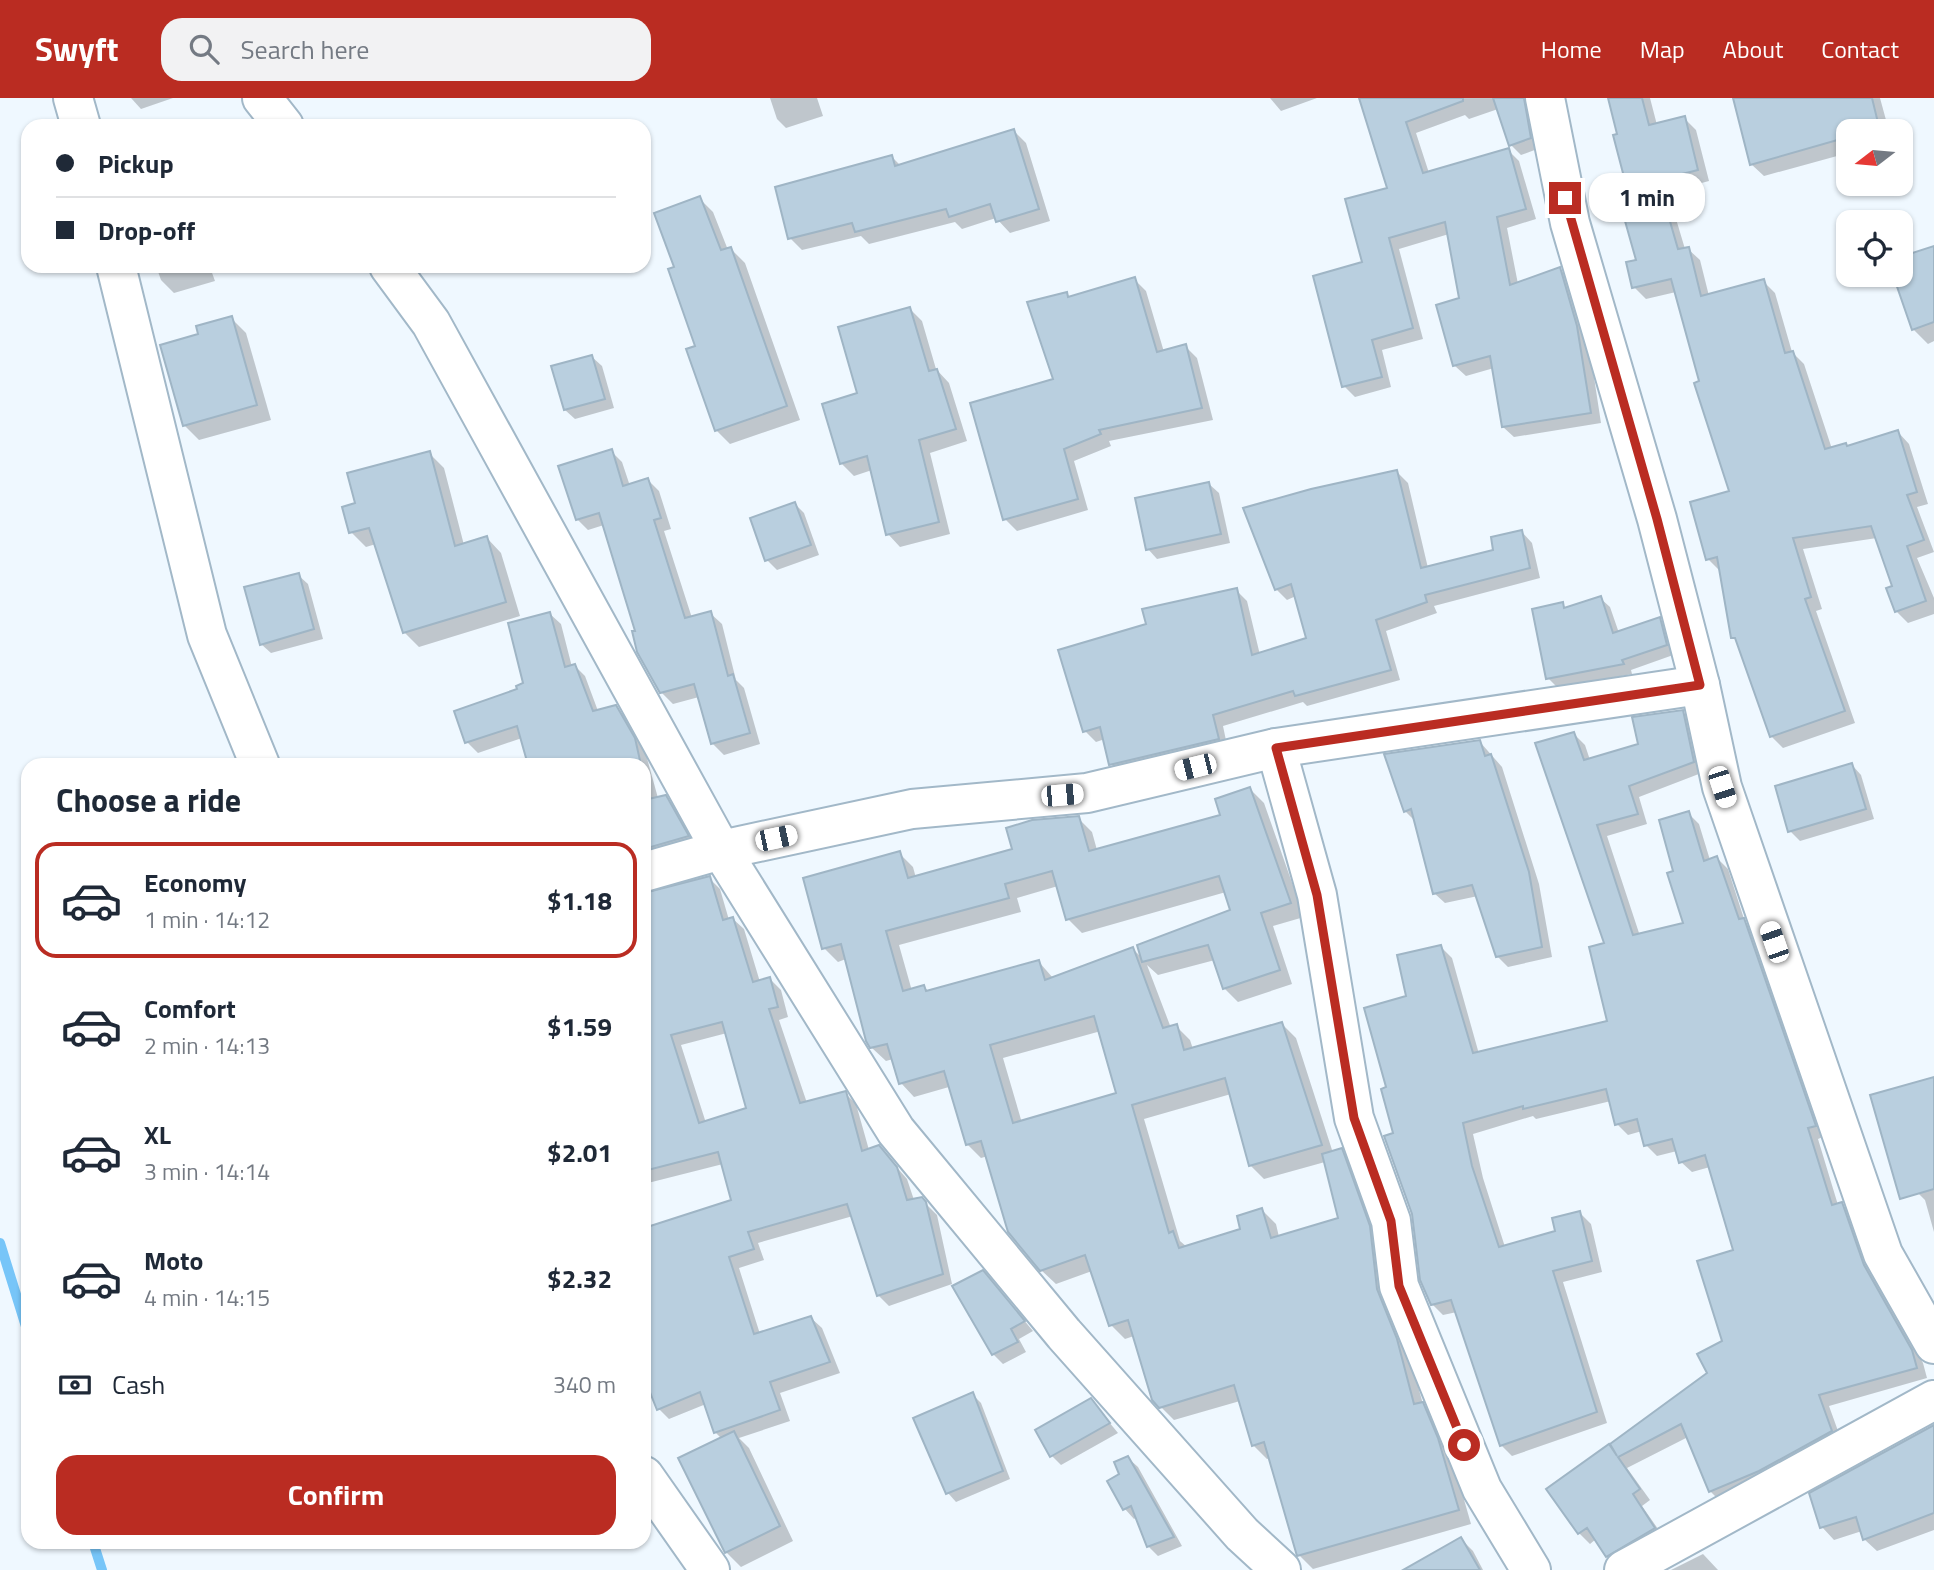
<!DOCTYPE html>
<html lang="en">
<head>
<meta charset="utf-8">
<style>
	:root { --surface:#fff; --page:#f2f2f3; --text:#1f2937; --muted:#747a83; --line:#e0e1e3; --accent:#ba2c22 }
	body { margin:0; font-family:"Titillium Web",sans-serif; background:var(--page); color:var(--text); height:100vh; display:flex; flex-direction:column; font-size:26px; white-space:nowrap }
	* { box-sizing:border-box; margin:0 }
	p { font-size:23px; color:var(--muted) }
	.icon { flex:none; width:38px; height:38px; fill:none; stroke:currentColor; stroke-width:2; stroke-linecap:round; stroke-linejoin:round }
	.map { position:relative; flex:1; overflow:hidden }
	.details { position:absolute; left:21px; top:660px; width:630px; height:791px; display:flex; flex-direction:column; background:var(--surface); border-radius:21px; box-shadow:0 2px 5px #0004 }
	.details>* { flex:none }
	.top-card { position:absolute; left:21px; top:21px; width:630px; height:154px; border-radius:21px; box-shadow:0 2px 5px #0004; display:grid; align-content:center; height:154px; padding:0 35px; background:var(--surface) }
	.needle { width:46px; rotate:254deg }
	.fabs { position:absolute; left:1836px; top:21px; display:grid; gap:14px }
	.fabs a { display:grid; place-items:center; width:77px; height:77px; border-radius:14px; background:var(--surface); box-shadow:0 2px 5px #0004; font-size:35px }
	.end { position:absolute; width:32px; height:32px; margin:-16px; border:9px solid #ba2c22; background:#fff; box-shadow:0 0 0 4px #fff }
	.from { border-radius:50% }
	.bubble { position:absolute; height:49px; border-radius:21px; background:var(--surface); box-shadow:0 2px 5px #0004; font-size:23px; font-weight:700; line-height:49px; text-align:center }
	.car { position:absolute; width:21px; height:42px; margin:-21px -10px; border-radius:9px; box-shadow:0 0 5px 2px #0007; background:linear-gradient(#fff 24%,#345 0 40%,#fff 0 76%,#345 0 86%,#fff 0) }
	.top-card b { display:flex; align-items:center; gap:24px; height:66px; font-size:26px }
	.top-card b+b { border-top:2px solid var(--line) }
	.top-card i { width:18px; height:18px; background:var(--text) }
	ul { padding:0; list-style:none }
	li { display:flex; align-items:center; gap:21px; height:116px; margin:0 14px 10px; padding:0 21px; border:4px solid transparent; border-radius:21px }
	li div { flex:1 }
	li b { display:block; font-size:26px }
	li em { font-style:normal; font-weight:700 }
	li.selected { border-color:var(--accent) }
	li>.icon { width:63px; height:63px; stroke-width:1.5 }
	h2 { padding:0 35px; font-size:32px; line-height:84px }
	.pay { display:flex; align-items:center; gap:18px; height:77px; padding:0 35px; font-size:26px }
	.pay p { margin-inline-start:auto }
	.primary-button { display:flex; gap:14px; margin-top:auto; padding:14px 35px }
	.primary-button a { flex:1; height:80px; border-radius:21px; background:var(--accent); color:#fff; font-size:28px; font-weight:700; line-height:80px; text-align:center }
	header { display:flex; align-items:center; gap:42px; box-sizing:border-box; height:98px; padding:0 35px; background:var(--accent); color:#fff }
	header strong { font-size:33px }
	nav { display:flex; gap:38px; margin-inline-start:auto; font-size:24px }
	.search { width:490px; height:63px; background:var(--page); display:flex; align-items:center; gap:18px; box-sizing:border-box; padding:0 24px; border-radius:21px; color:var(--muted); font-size:26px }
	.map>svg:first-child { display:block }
</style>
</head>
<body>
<header>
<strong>Swyft</strong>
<div class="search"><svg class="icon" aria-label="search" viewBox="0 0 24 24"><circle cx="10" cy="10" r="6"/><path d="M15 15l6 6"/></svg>Search here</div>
<nav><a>Home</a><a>Map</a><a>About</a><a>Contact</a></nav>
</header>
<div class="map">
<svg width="1934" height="1472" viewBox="0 0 1934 1472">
	<rect width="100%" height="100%" fill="#eff8ff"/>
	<g fill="#0003" fill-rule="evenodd">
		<polygon points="131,0 173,0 141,11"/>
		<polygon points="770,0 817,0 823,18 786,30 777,21"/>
		<polygon points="1270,0 1317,0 1281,13"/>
		<polygon points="1361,0 1518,0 1533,12 1540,50 1521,57 1511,47 1498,11 1469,21 1465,17 1416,35 1429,75 1508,52 1519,63 1536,121 1507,130 1518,186 1560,171 1571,182 1588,240 1601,325 1514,339 1503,329 1494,270 1466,278 1455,268 1461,202 1449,136 1399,151 1423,241 1382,252 1391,289 1355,299 1344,288 1364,166 1390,92"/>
		<polygon points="1610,0 1650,0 1657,27 1684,20 1696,32 1709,83 1668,94 1685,151 1688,151 1700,162 1709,198 1763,183 1775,195 1792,254 1804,266 1832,351 1846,346 1849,349 1898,334 1909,346 1928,406 1917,409 1934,454 1917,460 1934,500 1934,516 1908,525 1896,513 1894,489 1877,440 1803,451 1822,511 1816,513 1855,625 1783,650 1771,638 1739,545 1733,539 1720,473 1708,461 1732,394 1676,194 1646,201 1634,189 1638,163 1637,122"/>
		<polygon points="1775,0 1880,0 1889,33 1848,33 1848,55 1764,78 1751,66"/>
		<polygon points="1014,33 1026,45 1050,123 1010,135 996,120 962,131 955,124 869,146 861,138 802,152 790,140 892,59 901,68"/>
		<polygon points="699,100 713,114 728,152 731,151 745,165 800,322 730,346 716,332 677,170"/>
		<polygon points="1934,150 1934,243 1928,246 1913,231 1895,177 1900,177"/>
		<polygon points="156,168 224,168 211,172 215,183 174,195 161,182"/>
		<polygon points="1134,181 1146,193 1164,254 1185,248 1197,260 1213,322 1109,343 1111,348 1074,363 1088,412 1017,433 1005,421 1055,282 1067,196 1071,200"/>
		<polygon points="910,211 922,223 936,271 949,285 967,343 930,355 950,436 900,449 888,436 872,372 854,378 842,366 825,307 859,297"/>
		<polygon points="231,220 246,235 271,322 199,342 184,327 200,237"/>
		<polygon points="592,259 602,268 614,310 575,321 565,312"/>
		<polygon points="611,353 622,364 630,388 648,382 659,393 671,431 664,433 692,520 710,515 722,526 736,582 744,590 760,646 724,657 712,645 699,599 673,606 661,594 637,534 604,427 588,432 577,421"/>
		<polygon points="429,355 444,370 464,447 487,440 501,455 520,518 419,549 404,534 376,446 366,449 351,434 357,406"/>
		<polygon points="1397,374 1408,385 1428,470 1495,453 1522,434 1532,445 1540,480 1434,508 1437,515 1386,533 1400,582 1307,608 1303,604 1223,628 1228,652 1121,677 1111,666 1105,641 1096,644 1085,633 1148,527 1236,492 1247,503 1260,557 1308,541 1296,498 1287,502 1276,491"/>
		<polygon points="1209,386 1219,395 1230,445 1157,461 1148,451"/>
		<polygon points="795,406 804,415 819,457 777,472 767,462"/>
		<polygon points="298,477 308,486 323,541 271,555 261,546"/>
		<polygon points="1600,500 1610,509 1619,535 1659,521 1669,531 1676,556 1631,572 1632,576 1558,590 1548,580 1562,506 1567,511"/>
		<polygon points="550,516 561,526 572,569 575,568 585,578 598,613 616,609 627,620 645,653 658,700 665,699 676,710 698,749 644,767 644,667 530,667 522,640 478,655 467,644 525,586"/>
		<polygon points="1682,613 1693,624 1704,674 1639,699 1647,726 1607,738 1640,838 1685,826 1675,774 1688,715 1699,726 1710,762 1717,760 1728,771 1745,824 1754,833 1825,1038 1818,1041 1838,1107 1842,1106 1852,1117 1874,1179 1923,1265 1927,1280 1829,1308 1842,1344 1721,1404 1710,1393 1688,1339 1627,1370 1650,1402 1642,1408 1665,1441 1619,1469 1596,1441 1590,1446 1579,1435 1609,1348 1616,1356 1710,1276 1724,1244 1735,1153 1710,1069 1692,1074 1681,1064 1677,1053 1657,1058 1646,1047 1642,1033 1628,1037 1617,1026 1611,1003 1536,1021 1533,1018 1473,1036 1483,1080 1505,1149 1557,1134 1580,1115 1591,1126 1602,1174 1563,1184 1607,1325 1512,1358 1501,1347 1457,1214 1443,1217 1432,1206 1389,990 1409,900 1441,849 1452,860 1479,956 1609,924 1606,846 1574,636 1585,647 1590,662 1641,648"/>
		<polygon points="1480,644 1502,669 1539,786 1552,859 1508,869 1497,858 1478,798 1445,805 1434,795 1416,724 1405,713"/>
		<polygon points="1852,667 1861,677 1874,721 1800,743 1790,733"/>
		<path d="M1250 691 1264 705 1304 819 1273 828 1292 886 1238 904 1224 890 1215 862 1158 877 1147 867 1171 930 1176 928 1190 942 1193 951 1282 926 1296 940 1333 1055 1341 1052 1355 1066 1423 1306 1436 1320 1451 1356 1471 1426 1313 1471 1299 1457 1270 1360 1267 1361 1253 1347 1240 1303 1174 1322 1160 1308 1134 1238 1125 1241 1111 1227 1092 1173 1056 1186 1041 1172 988 1058 981 1060 967 1046 949 989 914 999 901 985 893 961 886 963 872 950 846 861 838 864 824 850 899 755 913 769 916 780 1014 752 1078 720 1092 734 1097 752 1222 718ZM1058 788 1068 821 1082 835 1226 794 1233 813 1143 861 1133 851 1053 880 1039 864 929 894 924 889 912 893 899 847 1021 814 1017 800ZM1101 933 1119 996 1022 1025 1003 960ZM1231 996 1250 1067 1264 1081 1325 1064 1341 1121 1279 1139 1276 1126 1262 1112 1242 1132 1187 1149 1180 1143 1144 1021Z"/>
		<path d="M709 780 720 791 729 822 733 821 744 831 760 884 770 881 781 892 788 919 779 922 807 1005 845 995 856 1006 869 1052 879 1049 907 1081 914 1102 921 1101 937 1117 952 1186 889 1208 878 1197 853 1118 758 1145 764 1162 739 1170 760 1236 811 1220 822 1230 840 1275 780 1295 790 1323 739 1340 749 1350 793 1443 741 1469 726 1454 722 1341 715 1334 706 1306 669 1321 659 1311 644 1248V1132L733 1103 723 1066 644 1086V797ZM727 935 749 1011 706 1025 681 947Z"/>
		<polygon points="1934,981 1934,1134 1925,1102 1918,1095"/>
		<polygon points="992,1184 1033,1233 1019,1241 1026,1254 1003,1266 993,1256"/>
		<polygon points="972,1296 981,1305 1010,1381 956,1404 948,1395"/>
		<polygon points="1091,1302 1118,1335 1061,1367 1052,1358"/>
		<polygon points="1934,1329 1934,1432 1877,1453 1864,1441 1862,1433 1834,1442 1822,1429"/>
		<polygon points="1128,1360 1138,1369 1182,1448 1158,1458 1148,1448 1137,1419 1134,1421 1125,1411 1121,1377"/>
		<polygon points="1461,1441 1473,1453 1483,1472 1406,1472"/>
		<polygon points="1703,1456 1718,1472 1671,1472"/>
	</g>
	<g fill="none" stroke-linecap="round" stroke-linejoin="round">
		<g stroke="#77c5f8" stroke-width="10">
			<polyline points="0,1145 28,1235"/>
			<polyline points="93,1444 102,1472"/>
		</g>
	</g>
	<g fill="#b9cfdf" stroke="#9fb5c5" stroke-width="2" fill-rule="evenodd">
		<polygon points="1359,0 1463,0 1463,3 1406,24 1423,75 1509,50 1526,111 1497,119 1510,187 1560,169 1577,228 1591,315 1502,329 1490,258 1453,268 1436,207 1459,200 1445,124 1389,140 1413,230 1372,242 1382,279 1342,289 1313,178 1362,164 1345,101 1387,90"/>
		<polygon points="1493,0 1524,0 1531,40 1509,48"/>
		<polygon points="1608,0 1642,0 1649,27 1685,18 1698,72 1658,82 1678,151 1689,149 1701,198 1764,181 1785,255 1793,253 1825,351 1846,345 1847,348 1898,332 1917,394 1907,397 1924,442 1907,448 1926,503 1895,514 1886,490 1892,488 1871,428 1793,440 1811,499 1805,501 1845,613 1770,639 1735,540 1731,540 1717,459 1706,462 1690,404 1729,393 1694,285 1699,283 1671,181 1632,190 1626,164 1636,162 1625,123 1635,121 1613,37 1617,36"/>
		<polygon points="1733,0 1872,0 1880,33 1848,33 1848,39 1750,67"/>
		<polygon points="1014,31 1039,111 996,124 990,106 949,119 946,111 855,134 852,125 788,141 775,89 892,57 895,68"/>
		<polygon points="700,98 721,152 731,149 787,308 715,333 686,251 695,248 668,171 674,169 654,115"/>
		<polygon points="1934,148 1934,224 1912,232 1893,177 1900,177 1900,159"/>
		<polygon points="1135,179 1157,254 1186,246 1202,310 1099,332 1101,336 1064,351 1078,401 1003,422 970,305 1053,281 1027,204 1067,194 1068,199"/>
		<polygon points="910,209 929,273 937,271 956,331 919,342 939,424 886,437 867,358 840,366 822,306 857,295 838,229"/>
		<polygon points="232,218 257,307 183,328 160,247 198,236 196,228"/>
		<polygon points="592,257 605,301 564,312 551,268"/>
		<polygon points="612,351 623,388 648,380 661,420 654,422 685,520 711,513 728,578 733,576 750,635 711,646 694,586 660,595 637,554 632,533 635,533 599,415 576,422 558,368"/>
		<polygon points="430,353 455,448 487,438 506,504 403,535 369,430 349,435 342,409 355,405 347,375"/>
		<polygon points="1397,372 1421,470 1493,452 1491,439 1522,432 1530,470 1425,497 1427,504 1376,522 1391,572 1295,598 1293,593 1213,617 1219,641 1109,667 1100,629 1083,634 1058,552 1146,526 1142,511 1237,490 1252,557 1306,540 1291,486 1275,492 1243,410 1311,391"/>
		<polygon points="1209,384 1221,436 1146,452 1135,400"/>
		<polygon points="795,404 811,447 765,463 750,420"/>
		<polygon points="299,475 314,531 260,547 244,489"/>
		<polygon points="1601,498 1613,535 1660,519 1667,547 1622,562 1624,566 1546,581 1532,511 1563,504 1564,510"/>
		<polygon points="550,514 565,569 575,566 593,613 616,607 635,640 641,667 528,667 517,628 465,645 454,613 517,591 516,588 523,585 508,525"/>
		<polygon points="1683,612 1694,664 1629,688 1638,716 1597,727 1633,837 1683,825 1667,775 1673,773 1659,722 1689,713 1704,763 1717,758 1739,821 1744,820 1816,1028 1808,1030 1832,1107 1842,1104 1864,1167 1912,1252 1917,1270 1819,1297 1832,1333 1759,1373 1709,1394 1681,1326 1618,1359 1640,1391 1633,1396 1655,1430 1606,1459 1587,1430 1578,1436 1546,1391 1609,1346 1617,1358 1610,1346 1707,1275 1697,1256 1722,1243 1697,1163 1733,1152 1705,1057 1679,1065 1672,1041 1644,1048 1637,1021 1615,1027 1606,991 1523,1011 1523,1008 1463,1025 1472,1068 1499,1149 1555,1133 1552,1120 1580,1113 1592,1163 1553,1173 1597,1314 1500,1348 1451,1202 1431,1207 1420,1182 1412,1116 1384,1038 1393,1035 1381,991 1386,989 1364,910 1406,898 1397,857 1441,847 1473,955 1607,923 1589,849 1604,845 1535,645 1574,634 1584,662 1638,646 1632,619"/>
		<polygon points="1480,642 1485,658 1491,656 1529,774 1542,849 1496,859 1472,787 1433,796 1411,711 1404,714 1384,656"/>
		<polygon points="1852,665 1866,711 1788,734 1775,688"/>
		<path d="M1250 689 1291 805 1261 815 1280 872 1223 891 1208 847 1142 864 1137 847 1230 812 1219 778 1066 822 1052 773 1005 786 1009 800 886 833 903 893 924 887 926 893 1039 862 1045 882 1133 849 1163 930 1177 926 1184 952 1282 924 1322 1047 1249 1068 1225 980 1132 1007 1169 1135 1173 1133 1179 1150 1240 1131 1237 1118 1262 1110 1271 1140 1338 1120 1322 1056 1342 1050 1370 1128 1377 1191 1397 1241 1414 1306 1423 1304 1438 1340 1459 1412 1297 1458 1264 1344 1252 1348 1234 1287 1159 1310 1152 1302 1128 1222 1109 1228 1085 1157 1040 1173 1008 1134 981 1043 966 1047 944 973 899 986 887 946 870 950 866 943 841 846 822 851 803 780 900 753 908 780 1012 751 1006 730 1032 722 1079 718 1089 753 1220 717 1215 701ZM1094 918 1116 995 1013 1025 990 947Z"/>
		<polygon points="666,697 689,738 644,751 644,702"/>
		<path d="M710 778 723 822 733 819 753 884 770 879 778 909 769 911 800 1005 846 993 862 1053 879 1047 897 1069 907 1102 922 1099 926 1104 943 1176 877 1198 847 1106 748 1134 754 1151 729 1159 754 1236 811 1218 830 1264 770 1284 780 1312 714 1335 700 1294 657 1312 644 1279V1130L731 1102 718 1054 644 1073V795ZM722 924 746 1010 699 1025 671 937Z"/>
		<polygon points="1934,979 1934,1091 1900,1101 1870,997"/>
		<polygon points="983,1172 1025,1223 1011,1231 1018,1244 992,1257 952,1188"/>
		<polygon points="973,1294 1003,1373 946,1396 913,1320"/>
		<polygon points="1091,1300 1110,1325 1050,1359 1035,1332"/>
		<polygon points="1934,1327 1934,1415 1863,1442 1856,1419 1820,1430 1809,1395"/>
		<polygon points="734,1333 780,1428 725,1455 678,1360"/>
		<polygon points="1128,1358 1174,1439 1147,1449 1131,1408 1123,1412 1107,1383 1119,1376 1114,1364"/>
		<polygon points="1461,1439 1480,1472 1403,1472"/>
	</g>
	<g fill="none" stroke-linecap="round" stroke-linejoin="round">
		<defs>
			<g id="minor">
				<polyline points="73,0 81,28"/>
				<polyline points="262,0 284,28"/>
				<polyline points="1545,0 1570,125 1657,421 1700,587 1722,689 1883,1156 1934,1246"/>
				<polyline points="116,168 207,537 260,667"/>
				<polyline points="389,168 431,225 721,752 896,1033 1064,1236 1242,1436 1281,1472"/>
				<polyline points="1276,650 1317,797 1354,1020 1391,1123 1399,1188 1482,1391 1531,1472"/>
				<polyline points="644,774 721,752 912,711 1087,695 1276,650 1700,587"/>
				<polyline points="644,1378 710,1472"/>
				<polyline points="1624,1472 1934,1302"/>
			</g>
		</defs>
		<use href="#minor" stroke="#a2b8c8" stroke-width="42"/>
		<use href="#minor" stroke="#fff" stroke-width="38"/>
	</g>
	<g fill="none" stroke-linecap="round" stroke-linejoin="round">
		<polyline stroke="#ba2c22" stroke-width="9" points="1464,1347 1399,1188 1391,1123 1354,1020 1317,797 1276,650 1700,587 1657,421 1565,100"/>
	</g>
</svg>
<div class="fabs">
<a><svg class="needle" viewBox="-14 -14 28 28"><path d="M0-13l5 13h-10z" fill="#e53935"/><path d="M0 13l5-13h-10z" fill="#747a83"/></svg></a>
<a><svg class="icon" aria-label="locate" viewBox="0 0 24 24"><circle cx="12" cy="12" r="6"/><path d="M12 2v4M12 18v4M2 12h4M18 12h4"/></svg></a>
</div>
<i class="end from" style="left:1464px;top:1347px"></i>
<i class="end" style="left:1565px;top:100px"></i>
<div class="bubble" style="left:1589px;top:75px;width:116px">1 min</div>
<i class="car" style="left:1195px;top:669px;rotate:256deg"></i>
<i class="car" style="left:1722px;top:689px;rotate:162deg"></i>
<i class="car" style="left:1062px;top:697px;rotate:85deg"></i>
<i class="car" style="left:776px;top:740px;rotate:78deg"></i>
<i class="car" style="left:1774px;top:844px;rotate:341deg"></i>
<div class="top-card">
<b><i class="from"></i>Pickup</b>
<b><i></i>Drop-off</b>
</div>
<section class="details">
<h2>Choose a ride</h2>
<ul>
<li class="selected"><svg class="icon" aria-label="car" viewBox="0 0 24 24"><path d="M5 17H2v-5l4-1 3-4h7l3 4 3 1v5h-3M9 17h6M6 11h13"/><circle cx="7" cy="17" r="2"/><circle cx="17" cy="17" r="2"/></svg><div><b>Economy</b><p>1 min · 14:12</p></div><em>$1.18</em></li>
<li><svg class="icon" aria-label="car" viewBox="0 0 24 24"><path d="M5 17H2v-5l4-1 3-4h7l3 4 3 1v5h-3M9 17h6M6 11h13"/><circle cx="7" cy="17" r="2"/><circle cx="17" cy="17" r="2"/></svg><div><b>Comfort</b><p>2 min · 14:13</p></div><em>$1.59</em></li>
<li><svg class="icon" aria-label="car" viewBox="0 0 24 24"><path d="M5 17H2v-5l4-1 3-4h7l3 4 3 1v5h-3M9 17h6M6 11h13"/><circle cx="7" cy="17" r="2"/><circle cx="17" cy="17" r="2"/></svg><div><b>XL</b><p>3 min · 14:14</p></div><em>$2.01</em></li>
<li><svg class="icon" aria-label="car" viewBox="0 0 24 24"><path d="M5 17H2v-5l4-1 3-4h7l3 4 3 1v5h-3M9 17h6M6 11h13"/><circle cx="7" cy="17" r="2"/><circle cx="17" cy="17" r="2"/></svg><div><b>Moto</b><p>4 min · 14:15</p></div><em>$2.32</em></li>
</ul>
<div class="pay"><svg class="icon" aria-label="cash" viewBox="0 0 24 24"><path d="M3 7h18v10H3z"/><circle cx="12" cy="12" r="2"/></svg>Cash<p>340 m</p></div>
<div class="primary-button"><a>Confirm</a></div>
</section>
</div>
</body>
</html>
